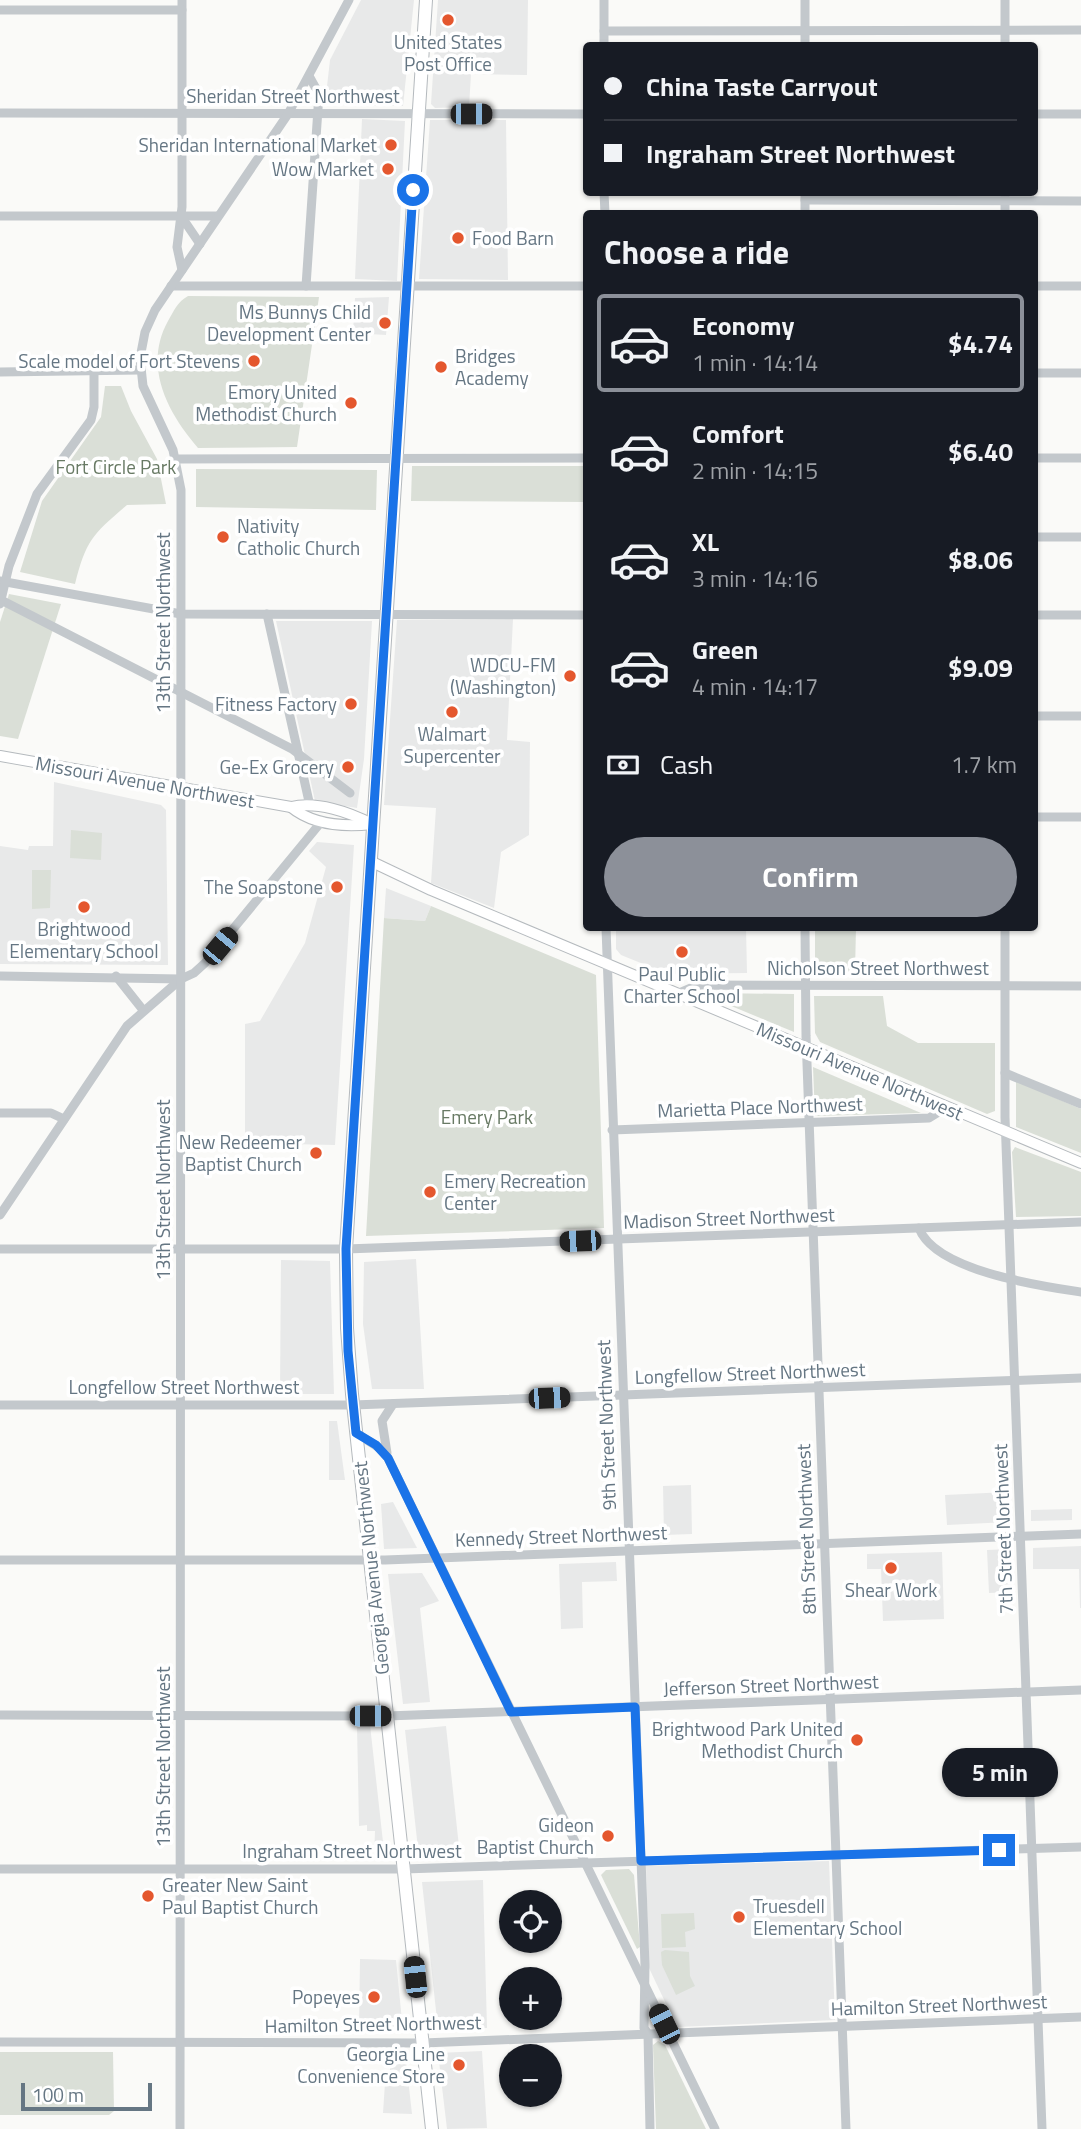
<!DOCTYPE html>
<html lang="en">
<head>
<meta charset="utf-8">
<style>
	:root { --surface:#171b24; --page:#242831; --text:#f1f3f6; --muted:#9ea1a6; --line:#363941; --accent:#8c9099 }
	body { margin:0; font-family:"Titillium Web",sans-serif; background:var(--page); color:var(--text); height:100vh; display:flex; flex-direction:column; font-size:26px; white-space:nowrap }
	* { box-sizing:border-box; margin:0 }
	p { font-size:23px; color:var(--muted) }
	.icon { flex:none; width:38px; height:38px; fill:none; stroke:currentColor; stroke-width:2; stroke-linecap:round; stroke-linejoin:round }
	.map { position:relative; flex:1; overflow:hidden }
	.panel { position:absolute; left:583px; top:210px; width:455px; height:721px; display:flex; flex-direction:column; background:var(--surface); border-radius:7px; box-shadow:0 2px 5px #0004 }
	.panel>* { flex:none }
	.hud { position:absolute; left:583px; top:42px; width:455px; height:154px; border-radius:7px; box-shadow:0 2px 5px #0004; display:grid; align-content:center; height:154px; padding:0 21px; background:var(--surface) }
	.tools { position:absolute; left:499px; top:1890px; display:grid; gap:14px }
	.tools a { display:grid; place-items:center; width:63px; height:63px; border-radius:50%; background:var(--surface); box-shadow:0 2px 5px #0004; font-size:35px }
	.scale { position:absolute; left:21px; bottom:18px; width:131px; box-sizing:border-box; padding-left:7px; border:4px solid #657683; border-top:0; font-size:19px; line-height:24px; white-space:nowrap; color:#657683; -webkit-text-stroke:5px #fff; paint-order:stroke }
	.end { position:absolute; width:32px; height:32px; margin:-16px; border:9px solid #1a73e8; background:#fff; box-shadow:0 0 0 4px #fff }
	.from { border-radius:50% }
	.bubble { position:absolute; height:49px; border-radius:24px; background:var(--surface); box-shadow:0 2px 5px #0004; font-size:23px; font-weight:700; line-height:49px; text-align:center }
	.car { position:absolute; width:21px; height:42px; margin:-21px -10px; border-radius:9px; box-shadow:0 0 5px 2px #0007; background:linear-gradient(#222 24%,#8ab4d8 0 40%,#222 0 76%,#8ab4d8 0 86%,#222 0) }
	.hud b { display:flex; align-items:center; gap:24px; height:66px; font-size:26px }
	.hud b+b { border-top:2px solid var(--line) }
	.hud i { width:18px; height:18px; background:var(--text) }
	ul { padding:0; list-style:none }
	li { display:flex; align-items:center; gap:21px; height:98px; margin:0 14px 10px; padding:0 7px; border:4px solid transparent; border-radius:7px }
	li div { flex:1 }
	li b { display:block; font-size:26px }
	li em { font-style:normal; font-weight:700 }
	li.on { border-color:var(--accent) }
	li>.icon { width:63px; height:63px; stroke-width:1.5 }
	h2 { padding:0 21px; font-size:32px; line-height:84px }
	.pay { display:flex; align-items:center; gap:18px; height:77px; padding:0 21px; font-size:26px }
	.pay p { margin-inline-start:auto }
	.button { display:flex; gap:14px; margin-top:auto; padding:14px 21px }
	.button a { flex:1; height:80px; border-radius:42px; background:var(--accent); color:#fff; font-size:28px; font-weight:700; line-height:80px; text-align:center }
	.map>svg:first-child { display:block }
</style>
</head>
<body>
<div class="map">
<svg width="1081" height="2129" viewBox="0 0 1081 2129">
	<rect width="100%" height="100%" fill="#fafaf8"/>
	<g fill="#e8e9e9">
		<polygon points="361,0 414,0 403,106 325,104 330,60"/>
		<polygon points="438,0 528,0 527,75 471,74 469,107 435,108 431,104"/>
		<polygon points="362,119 405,121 397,281 355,279"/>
		<polygon points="430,120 506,120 508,280 419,279"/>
		<polygon points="389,297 386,335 353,333 355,298"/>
		<polygon points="513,619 507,740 530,742 529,835 501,852 494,908 431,883 436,808 384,805 397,620"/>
		<polygon points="276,621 372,621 364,759 357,808 315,801"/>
		<polygon points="54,782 161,805 166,810 168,965 0,964 0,846 28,850 29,846 53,846"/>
		<polygon points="317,842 354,845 335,1145 245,1143 245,1024 260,1021 305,943 326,867 309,851"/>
		<polygon points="386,888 431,906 425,921 384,918"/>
		<polygon points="616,928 746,928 747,973 668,974 621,955 616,949"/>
		<polygon points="416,1259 424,1389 372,1389 363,1324 364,1262"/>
		<polygon points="281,1260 330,1261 334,1394 280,1394"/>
		<polygon points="329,1421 337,1421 345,1480 329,1480"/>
		<polygon points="691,1485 692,1534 664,1535 663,1486"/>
		<polygon points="1007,1492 1008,1522 947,1525 945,1495"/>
		<polygon points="393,1502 417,1548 384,1549 381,1504"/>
		<polygon points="1072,1509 1072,1520 1031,1521 1031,1510"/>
		<polygon points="1081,1546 1081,1608 1080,1608 1079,1569 1033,1569 1033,1548"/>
		<polygon points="1010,1549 1012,1592 989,1593 987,1550"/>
		<polygon points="942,1552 944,1619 883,1621 881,1569 867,1569 867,1554"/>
		<polygon points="616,1562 617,1581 582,1582 583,1628 561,1629 559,1564"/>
		<polygon points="422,1573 439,1601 420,1608 430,1702 403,1704 388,1574"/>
		<polygon points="370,1725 385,1860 374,1860 375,1831 367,1831 367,1825 359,1826 357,1726"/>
		<polygon points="446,1726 460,1856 419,1858 405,1730"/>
		<polygon points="829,1861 835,2020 677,2027 649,1968 646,1866"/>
		<polygon points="483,1880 487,2028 438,2029 422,1882"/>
		<polygon points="360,1959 396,1960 403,2031 359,2029"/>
		<polygon points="482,2051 487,2128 447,2129 438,2053"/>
		<polygon points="390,2052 405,2052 412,2114 383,2113 385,2083 390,2081"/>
	</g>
	<g fill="#dadfd7">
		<path d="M188 296 319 297 297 447 198 448C167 412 143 366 168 321 174 311 177 302 188 296Z"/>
		<path d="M105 386H121L131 411 157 459 166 504 127 505C93 534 86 540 75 584L20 572 42 501 101 417Z"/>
		<polygon points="412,466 586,466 586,502 411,501"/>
		<polygon points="196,469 377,470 376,510 196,507"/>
		<polygon points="9,594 61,604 18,739 0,736 0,622"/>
		<polygon points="71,830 102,833 101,860 70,858"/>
		<polygon points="32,870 51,870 50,908 32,909"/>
		<polygon points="431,906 596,975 604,1228 366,1236 384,918 425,921"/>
		<polygon points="815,928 856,928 855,972 815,972"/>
		<polygon points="712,993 794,994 794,1032 712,998"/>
		<polygon points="814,996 883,996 887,1026 918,1043 995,1043 995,1111 987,1114 820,1042 815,1033"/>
		<polygon points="813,1067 921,1113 815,1116"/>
		<polygon points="1016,1081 1081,1109 1081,1153 1016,1127"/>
		<polygon points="1015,1147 1081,1172 1081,1216 1016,1217 1012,1152"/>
		<polygon points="629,1869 634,1875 640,1947 637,1949 601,1875 606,1870"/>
		<polygon points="694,1913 695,1929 685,1932 686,1947 662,1948 661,1914"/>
		<polygon points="665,1950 689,1952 690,1976 695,1986 676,1995 662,1965 661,1952"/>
		<polygon points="658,2041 665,2045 706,2129 656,2129 653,2045"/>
		<polygon points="0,2052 113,2052 114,2111 109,2115 0,2115"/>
	</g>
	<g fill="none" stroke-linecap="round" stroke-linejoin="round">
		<defs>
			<g id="major">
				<path d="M0 756 291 807C317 801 349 812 372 824"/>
				<path d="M291 807C313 825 345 827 372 824"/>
				<polyline points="370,861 431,890 1081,1163"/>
			</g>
			<polyline id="highway" points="426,0 346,1249 347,1328 352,1394 432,2129"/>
		</defs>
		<use href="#major" stroke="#b5babe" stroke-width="12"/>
		<use href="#highway" stroke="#b4b9bd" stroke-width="14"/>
		<g stroke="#c3c8cc" stroke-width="9">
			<polyline points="182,0 182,207 177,247 182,270"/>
			<polyline points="604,0 604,46"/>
			<polyline points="805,0 805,46"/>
			<polyline points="0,10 182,10"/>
			<polyline points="604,31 1081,30"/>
			<polyline points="1005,46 1005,0"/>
			<polyline points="0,113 586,114"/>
			<polyline points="1034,114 1081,114"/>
			<polyline points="604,192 605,214"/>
			<polyline points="805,192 805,214"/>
			<polyline points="1005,192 1005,214"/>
			<polyline points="805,200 1081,201"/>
			<polyline points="0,216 218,216"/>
			<polyline points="181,216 200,244"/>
			<polyline points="171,286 586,286"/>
			<polyline points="306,286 319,94 309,76"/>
			<polyline points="1034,286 1081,286"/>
			<polyline points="0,372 140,370"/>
			<polyline points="1034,373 1081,373"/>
			<polyline points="1034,458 1081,458"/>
			<polyline points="176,459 586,458"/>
			<polyline points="1034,537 1081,537"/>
			<polyline points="0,581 181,614 586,615"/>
			<polyline points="1,600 292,749 350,793"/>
			<polyline points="0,604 9,566 37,494 91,420 94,407 94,371"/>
			<polyline points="267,614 310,806"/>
			<polyline points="1034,615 1081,615"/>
			<polyline points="1034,716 1081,716"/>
			<polyline points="1034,817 1081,817"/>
			<polyline points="606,928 645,1965 644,2028 648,2034 650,2129"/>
			<polyline points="805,928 806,1036 846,2129"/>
			<polyline points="1005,928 1005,1117 1042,2129"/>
			<polyline points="0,976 181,979"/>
			<polyline points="116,976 143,1010"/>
			<polyline points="677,994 698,985 1081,986"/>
			<polyline points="1005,1073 1081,1104"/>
			<polyline points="0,1113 51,1113 64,1119"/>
			<polyline points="612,1130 929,1118 947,1107"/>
			<polyline points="0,1215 127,1026 181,979 194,973 205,963 322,821"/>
			<path d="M919 1228C935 1271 1041 1286 1081 1292"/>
			<polyline points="0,1249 346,1249 1081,1222"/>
			<polyline points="0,1405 353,1405 1081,1378"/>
			<polyline points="356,1433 381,1449 388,1458 715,2129"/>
			<polyline points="387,1453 382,1421 393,1404"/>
			<polyline points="0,1560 385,1560 1081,1534"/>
			<polyline points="0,1715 387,1716 1081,1690"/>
			<polyline points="0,1869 404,1869 1081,1847"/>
			<polyline points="0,2042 423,2043 1081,2017"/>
			<polyline points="180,2129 181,490 173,450 143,386 140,358 145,332 155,310 288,114 349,0"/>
		</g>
		<use href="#major" stroke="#fff" stroke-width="10"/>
		<use href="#highway" stroke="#fff" stroke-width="12"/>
	</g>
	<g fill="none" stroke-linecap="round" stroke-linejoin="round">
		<polyline stroke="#1a73e8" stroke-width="9" points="413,190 346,1249 348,1351 356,1433 376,1445 388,1458 511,1712 635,1707 641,1861 999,1850"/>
	</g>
	<g fill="#e4572e" stroke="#fff" stroke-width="2.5">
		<circle cx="448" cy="20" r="7"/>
		<circle cx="391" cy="145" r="7"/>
		<circle cx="388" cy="169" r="7"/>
		<circle cx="458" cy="238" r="7"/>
		<circle cx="385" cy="323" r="7"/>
		<circle cx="254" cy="361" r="7"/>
		<circle cx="441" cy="367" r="7"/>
		<circle cx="351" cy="403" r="7"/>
		<circle cx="223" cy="537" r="7"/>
		<circle cx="570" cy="676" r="7"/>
		<circle cx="351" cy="704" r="7"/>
		<circle cx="452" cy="712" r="7"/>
		<circle cx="348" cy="767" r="7"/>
		<circle cx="337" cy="887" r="7"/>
		<circle cx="84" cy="907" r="7"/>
		<circle cx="682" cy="952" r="7"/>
		<circle cx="316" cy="1153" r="7"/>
		<circle cx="430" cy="1192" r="7"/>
		<circle cx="891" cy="1568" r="7"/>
		<circle cx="857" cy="1740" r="7"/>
		<circle cx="608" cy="1836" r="7"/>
		<circle cx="148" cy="1896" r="7"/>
		<circle cx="739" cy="1917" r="7"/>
		<circle cx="374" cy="1997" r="7"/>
		<circle cx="459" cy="2065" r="7"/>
	</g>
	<g text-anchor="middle" stroke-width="7" stroke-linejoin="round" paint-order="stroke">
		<g font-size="19" fill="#657683" stroke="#fff" text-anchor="end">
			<text x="448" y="49" text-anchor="middle">United States<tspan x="448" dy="22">Post Office</tspan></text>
			<text x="377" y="152">Sheridan International Market</text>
			<text x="374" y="176">Wow Market</text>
			<text x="472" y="245" text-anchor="start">Food Barn</text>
			<text x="371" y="319">Ms Bunnys Child<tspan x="371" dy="22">Development Center</tspan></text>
			<text x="455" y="363" text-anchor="start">Bridges<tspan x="455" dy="22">Academy</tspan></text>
			<text x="240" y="368">Scale model of Fort Stevens</text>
			<text x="337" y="399">Emory United<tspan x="337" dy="22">Methodist Church</tspan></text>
			<text x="237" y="533" text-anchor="start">Nativity<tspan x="237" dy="22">Catholic Church</tspan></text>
			<text x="556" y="672">WDCU-FM<tspan x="556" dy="22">(Washington)</tspan></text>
			<text x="337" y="711">Fitness Factory</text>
			<text x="452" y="741" text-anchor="middle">Walmart<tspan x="452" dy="22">Supercenter</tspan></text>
			<text x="334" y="774">Ge-Ex Grocery</text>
			<text x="323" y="894">The Soapstone</text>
			<text x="84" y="936" text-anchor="middle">Brightwood<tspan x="84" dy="22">Elementary School</tspan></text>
			<text x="682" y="981" text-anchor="middle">Paul Public<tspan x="682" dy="22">Charter School</tspan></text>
			<text x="302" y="1149">New Redeemer<tspan x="302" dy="22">Baptist Church</tspan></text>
			<text x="444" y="1188" text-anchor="start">Emery Recreation<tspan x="444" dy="22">Center</tspan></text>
			<text x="891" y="1597" text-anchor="middle">Shear Work</text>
			<text x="843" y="1736">Brightwood Park United<tspan x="843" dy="22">Methodist Church</tspan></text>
			<text x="594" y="1832">Gideon<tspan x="594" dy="22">Baptist Church</tspan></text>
			<text x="162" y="1892" text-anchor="start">Greater New Saint<tspan x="162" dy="22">Paul Baptist Church</tspan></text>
			<text x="753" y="1913" text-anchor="start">Truesdell<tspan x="753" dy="22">Elementary School</tspan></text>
			<text x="360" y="2004">Popeyes</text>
			<text x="445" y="2061">Georgia Line<tspan x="445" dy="22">Convenience Store</tspan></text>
		</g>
		<g font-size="19" fill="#657683" stroke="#fff">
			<text x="293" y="103">Sheridan Street Northwest</text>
			<text transform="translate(163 623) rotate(-90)" y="7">13th Street Northwest</text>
			<text transform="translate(145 782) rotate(10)" y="7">Missouri Avenue Northwest</text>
			<text x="878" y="975">Nicholson Street Northwest</text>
			<text transform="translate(860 1071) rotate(23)" y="7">Missouri Avenue Northwest</text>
			<text transform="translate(760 1107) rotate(-2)" y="7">Marietta Place Northwest</text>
			<text transform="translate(163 1190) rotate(-90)" y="7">13th Street Northwest</text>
			<text transform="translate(729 1218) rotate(-2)" y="7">Madison Street Northwest</text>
			<text transform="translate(750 1373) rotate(-2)" y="7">Longfellow Street Northwest</text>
			<text x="184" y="1394">Longfellow Street Northwest</text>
			<text transform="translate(606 1425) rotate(-92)" y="7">9th Street Northwest</text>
			<text transform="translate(806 1529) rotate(-92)" y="7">8th Street Northwest</text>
			<text transform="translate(1003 1529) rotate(-92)" y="7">7th Street Northwest</text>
			<text transform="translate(561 1536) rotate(-2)" y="7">Kennedy Street Northwest</text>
			<text transform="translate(371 1568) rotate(-96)" y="7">Georgia Avenue Northwest</text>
			<text transform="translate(771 1685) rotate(-2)" y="7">Jefferson Street Northwest</text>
			<text transform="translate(163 1757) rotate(-90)" y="7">13th Street Northwest</text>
			<text x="352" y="1858">Ingraham Street Northwest</text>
			<text transform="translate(939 2005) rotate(-2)" y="7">Hamilton Street Northwest</text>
			<text transform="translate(373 2024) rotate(-1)" y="7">Hamilton Street Northwest</text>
		</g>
		<g font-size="19" fill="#687a64" stroke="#fff">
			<text x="116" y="474">Fort Circle Park</text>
			<text x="487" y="1124">Emery Park</text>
		</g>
	</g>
</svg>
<div class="tools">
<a><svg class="icon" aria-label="locate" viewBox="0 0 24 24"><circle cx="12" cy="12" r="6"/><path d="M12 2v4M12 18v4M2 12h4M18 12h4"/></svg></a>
<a>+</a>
<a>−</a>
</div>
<div class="scale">100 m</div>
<i class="end from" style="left:413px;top:190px"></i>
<i class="end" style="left:999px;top:1850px"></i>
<div class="bubble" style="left:942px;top:1748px;width:116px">5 min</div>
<i class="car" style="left:471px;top:114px;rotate:90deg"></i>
<i class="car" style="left:220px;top:946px;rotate:40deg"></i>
<i class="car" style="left:580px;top:1241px;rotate:268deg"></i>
<i class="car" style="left:549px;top:1398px;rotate:88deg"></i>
<i class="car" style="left:370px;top:1716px;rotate:90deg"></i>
<i class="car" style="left:415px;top:1977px;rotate:354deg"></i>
<i class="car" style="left:664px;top:2024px;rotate:334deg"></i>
<div class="hud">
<b><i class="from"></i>China Taste Carryout</b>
<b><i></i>Ingraham Street Northwest</b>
</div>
<section class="panel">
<h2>Choose a ride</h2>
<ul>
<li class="on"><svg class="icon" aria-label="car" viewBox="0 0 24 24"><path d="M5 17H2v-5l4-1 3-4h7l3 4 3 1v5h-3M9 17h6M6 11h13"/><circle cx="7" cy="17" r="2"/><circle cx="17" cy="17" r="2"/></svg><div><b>Economy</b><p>1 min · 14:14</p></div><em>$4.74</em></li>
<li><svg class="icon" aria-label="car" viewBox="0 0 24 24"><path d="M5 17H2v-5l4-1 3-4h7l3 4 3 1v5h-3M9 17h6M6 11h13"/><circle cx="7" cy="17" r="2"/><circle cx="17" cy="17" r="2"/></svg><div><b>Comfort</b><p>2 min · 14:15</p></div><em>$6.40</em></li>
<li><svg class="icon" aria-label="car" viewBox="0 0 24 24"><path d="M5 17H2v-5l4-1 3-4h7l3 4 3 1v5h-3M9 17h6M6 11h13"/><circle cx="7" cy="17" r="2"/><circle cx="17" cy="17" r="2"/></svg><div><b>XL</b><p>3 min · 14:16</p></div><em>$8.06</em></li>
<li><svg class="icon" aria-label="car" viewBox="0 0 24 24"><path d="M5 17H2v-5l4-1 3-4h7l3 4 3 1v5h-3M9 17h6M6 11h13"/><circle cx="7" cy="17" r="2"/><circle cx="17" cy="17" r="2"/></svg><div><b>Green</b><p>4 min · 14:17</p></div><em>$9.09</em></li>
</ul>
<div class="pay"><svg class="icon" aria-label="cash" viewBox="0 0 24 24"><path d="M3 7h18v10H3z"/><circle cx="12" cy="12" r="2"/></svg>Cash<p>1.7 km</p></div>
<div class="button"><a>Confirm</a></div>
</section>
</div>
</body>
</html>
